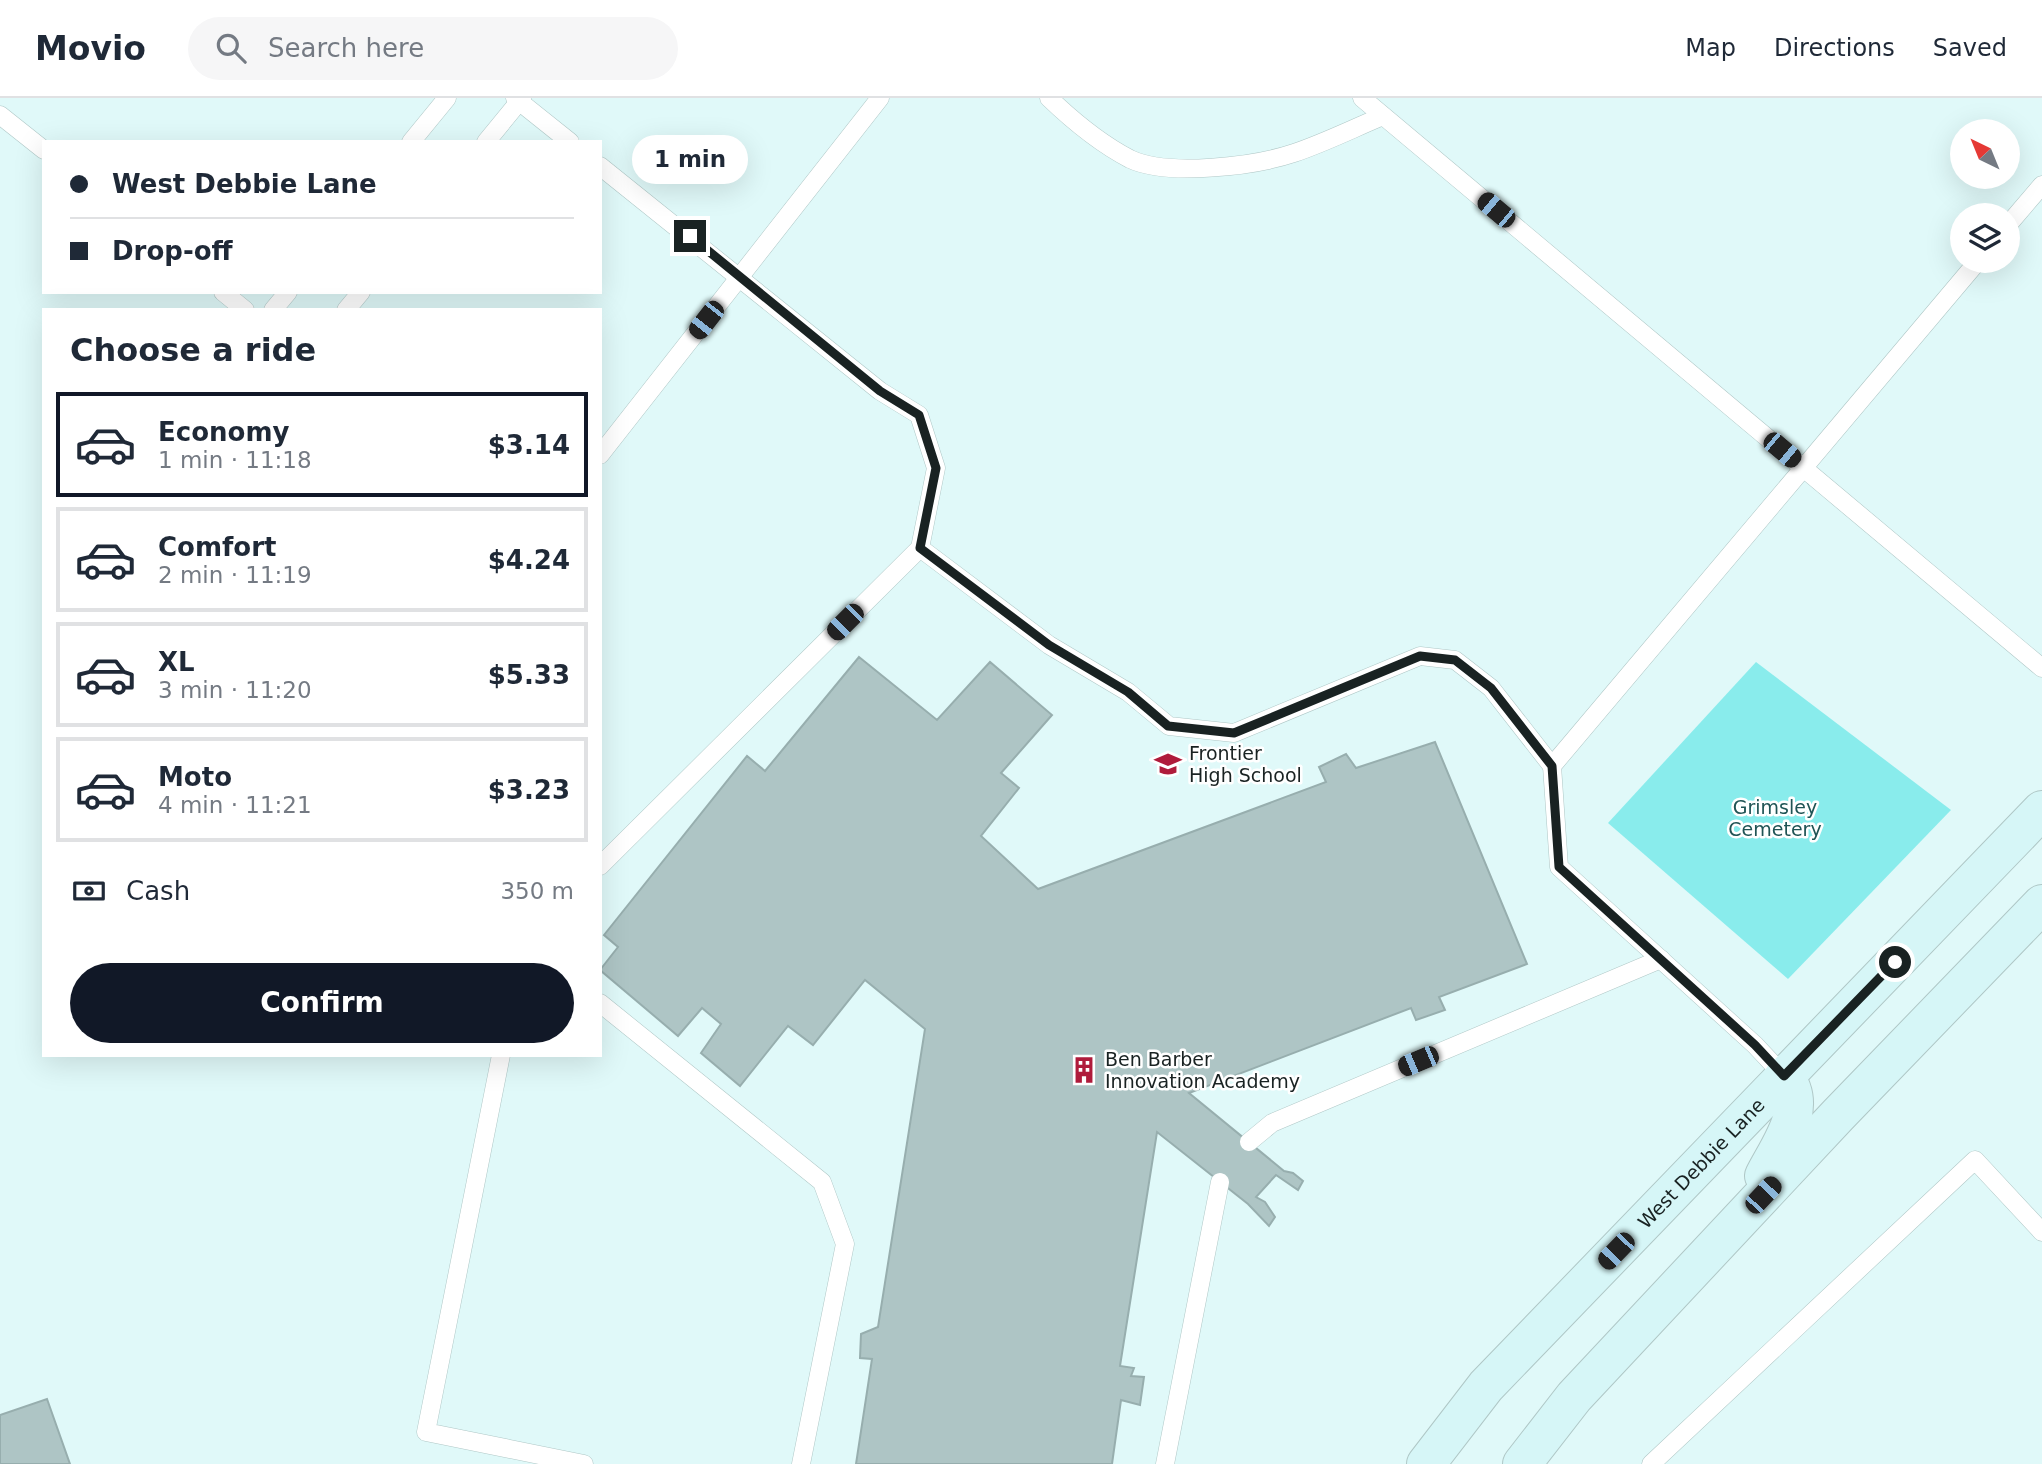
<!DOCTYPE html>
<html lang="en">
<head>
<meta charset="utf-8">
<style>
	:root { --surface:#fff; --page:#f6f6f7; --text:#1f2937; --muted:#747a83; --line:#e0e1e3; --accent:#111827 }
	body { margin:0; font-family:"DejaVu Sans",sans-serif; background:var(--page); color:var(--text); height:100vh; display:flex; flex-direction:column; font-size:26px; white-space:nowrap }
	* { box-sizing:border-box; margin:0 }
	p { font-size:23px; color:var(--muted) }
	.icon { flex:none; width:38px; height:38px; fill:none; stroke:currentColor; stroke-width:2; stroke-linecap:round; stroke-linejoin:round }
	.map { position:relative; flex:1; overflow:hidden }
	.details { position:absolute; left:42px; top:210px; width:560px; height:749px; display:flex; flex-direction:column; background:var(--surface); border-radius:0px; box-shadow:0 7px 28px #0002 }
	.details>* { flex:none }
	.guide { position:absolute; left:42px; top:42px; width:560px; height:154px; border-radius:0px; box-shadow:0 7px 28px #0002; display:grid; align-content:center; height:154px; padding:0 28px; background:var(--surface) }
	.needle { width:46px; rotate:317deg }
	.controls { position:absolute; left:1950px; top:21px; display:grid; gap:14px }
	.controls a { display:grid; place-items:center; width:70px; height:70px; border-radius:50%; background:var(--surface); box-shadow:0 7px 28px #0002; font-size:35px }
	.end { position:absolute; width:32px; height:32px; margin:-16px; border:9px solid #192222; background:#fff; box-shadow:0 0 0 4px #fff }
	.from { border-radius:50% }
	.bubble { position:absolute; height:49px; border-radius:24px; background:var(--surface); box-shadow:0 7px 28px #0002; font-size:23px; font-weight:700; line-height:49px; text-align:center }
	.car { position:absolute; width:21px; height:42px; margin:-21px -10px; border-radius:9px; box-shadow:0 0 5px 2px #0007; background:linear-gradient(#222 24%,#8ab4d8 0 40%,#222 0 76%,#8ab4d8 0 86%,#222 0) }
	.guide b { display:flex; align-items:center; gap:24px; height:66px; font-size:26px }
	.guide b+b { border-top:2px solid var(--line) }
	.guide i { width:18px; height:18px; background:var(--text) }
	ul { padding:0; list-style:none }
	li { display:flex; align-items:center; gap:21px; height:105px; margin:0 14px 10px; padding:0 14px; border:4px solid var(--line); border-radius:0px }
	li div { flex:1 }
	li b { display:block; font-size:26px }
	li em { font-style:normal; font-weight:700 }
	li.current { border-color:var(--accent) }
	li>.icon { width:63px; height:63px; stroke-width:1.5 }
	h2 { padding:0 28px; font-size:32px; line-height:84px }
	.pay { display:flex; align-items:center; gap:18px; height:77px; padding:0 28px; font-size:26px }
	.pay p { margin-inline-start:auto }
	.primary-button { display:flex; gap:14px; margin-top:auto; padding:14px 28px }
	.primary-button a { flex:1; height:80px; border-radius:42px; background:var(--accent); color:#fff; font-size:28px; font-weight:700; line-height:80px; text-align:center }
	header { display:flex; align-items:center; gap:42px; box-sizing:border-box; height:98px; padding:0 35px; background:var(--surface); border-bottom:2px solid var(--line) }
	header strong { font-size:33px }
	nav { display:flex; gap:38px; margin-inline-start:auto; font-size:24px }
	.search { width:490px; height:63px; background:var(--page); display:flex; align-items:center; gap:18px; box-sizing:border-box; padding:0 24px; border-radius:38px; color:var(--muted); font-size:26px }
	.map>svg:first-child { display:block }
</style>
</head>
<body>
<header>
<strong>Movio</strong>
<div class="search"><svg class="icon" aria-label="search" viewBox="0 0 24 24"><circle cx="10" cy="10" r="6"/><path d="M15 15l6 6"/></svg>Search here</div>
<nav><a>Map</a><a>Directions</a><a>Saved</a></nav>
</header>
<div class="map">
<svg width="2042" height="1366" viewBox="0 0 2042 1366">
	<rect width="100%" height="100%" fill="#e0f9f9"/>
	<polygon fill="#89ecec" points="1756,564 1951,712 1788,881 1608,725"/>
	<g fill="#aec5c5" stroke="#97aeae" stroke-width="2">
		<polygon points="859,559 937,622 990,564 1052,617 1001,675 1019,690 981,738 1038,791 1326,684 1319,669 1346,656 1356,670 1435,644 1527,866 1439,899 1445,912 1416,922 1411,910 1189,995 1284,1073 1293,1075 1303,1083 1298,1092 1276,1077 1256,1099 1265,1104 1275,1119 1269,1128 1248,1106 1157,1034 1120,1268 1134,1270 1131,1278 1144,1279 1140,1307 1121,1302 1112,1366 856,1366 872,1261 860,1260 861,1236 878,1229 925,931 865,882 813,947 788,928 740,988 701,955 721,926 702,910 678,938 600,872 618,849 604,837 747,658 765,673"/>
		<polygon points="47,1301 70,1366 0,1366 0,1317"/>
	</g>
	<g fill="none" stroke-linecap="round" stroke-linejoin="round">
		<defs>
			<g id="lane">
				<polyline points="515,0 570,44"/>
				<path d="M1049 0C1073 23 1101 46 1130 61 1168 79 1255 68 1294 55 1324 45 1354 30 1383 18"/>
				<polyline points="1362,0 2042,570"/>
				<polyline points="0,17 44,52"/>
				<polyline points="411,44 447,0"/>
				<polyline points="486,44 522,0"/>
				<polyline points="600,68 880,293 919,317 936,370 920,450 600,768"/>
				<polyline points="2007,128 2042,87"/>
				<polyline points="223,194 245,212"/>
				<polyline points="273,212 288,194"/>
				<polyline points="346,212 361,194"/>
				<polyline points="600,357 880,0"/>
				<polyline points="920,450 1049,547 1128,594 1169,628 1234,635 1420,558 1455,562 1491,590 1552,668"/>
				<polyline points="600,905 822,1084 845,1146 801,1366"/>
				<polyline points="501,957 426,1334 584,1366"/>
				<polyline points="1784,978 1755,947 1559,769 1552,668 1978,163"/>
				<polyline points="1249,1044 1272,1025 1661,861"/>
				<polyline points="1165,1366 1220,1084"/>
				<polyline points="1651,1366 1975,1062 2042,1134"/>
			</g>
			<g id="secondary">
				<path d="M1764 1078C1779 1048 1810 1010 1784 978"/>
				<path id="s1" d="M1426 1366 1486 1288 2042 712"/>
				<polyline points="1522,1366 1574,1299 1838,1017 2042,806"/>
			</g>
		</defs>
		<use href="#lane" stroke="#afc7c6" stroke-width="19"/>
		<use href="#secondary" stroke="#afc7c6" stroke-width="40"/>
		<use href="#lane" stroke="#fff" stroke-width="18"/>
		<use href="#secondary" stroke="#d6f6f7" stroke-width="38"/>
	</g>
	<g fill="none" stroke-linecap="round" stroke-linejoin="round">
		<polyline stroke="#192222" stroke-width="9" points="690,138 880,293 919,317 936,370 920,450 1049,547 1128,594 1168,628 1234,635 1420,558 1455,562 1491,590 1552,668 1559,769 1755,947 1784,978 1895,864"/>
	</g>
	<defs>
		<symbol id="school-bare" viewBox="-9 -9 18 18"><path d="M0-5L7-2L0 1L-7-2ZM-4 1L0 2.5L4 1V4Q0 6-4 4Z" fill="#af1b3b" stroke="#fff" stroke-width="2.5" paint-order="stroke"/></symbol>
		<symbol id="building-bare" viewBox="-9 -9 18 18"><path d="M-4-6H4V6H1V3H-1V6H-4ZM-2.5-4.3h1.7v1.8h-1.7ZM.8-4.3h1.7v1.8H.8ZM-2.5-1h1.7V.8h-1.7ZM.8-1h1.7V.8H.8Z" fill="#af1b3b" stroke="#fff" stroke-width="2.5" paint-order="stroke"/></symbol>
	</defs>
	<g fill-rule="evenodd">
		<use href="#school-bare" x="1149" y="647" width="38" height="38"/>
		<use href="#building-bare" x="1065" y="953" width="38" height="38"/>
	</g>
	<g text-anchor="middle" stroke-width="5" stroke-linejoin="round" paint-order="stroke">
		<g font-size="19" fill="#192222" stroke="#fff" text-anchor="start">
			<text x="1189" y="662">Frontier<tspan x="1189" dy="22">High School</tspan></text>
			<text x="1105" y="968">Ben Barber<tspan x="1105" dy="22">Innovation Academy</tspan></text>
		</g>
		<g font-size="19" fill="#1f5455" stroke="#fff">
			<text x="1775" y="716">Grimsley<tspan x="1775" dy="22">Cemetery</tspan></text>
		</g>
		<g font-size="19" fill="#192222" stroke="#fff">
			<text dy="7" stroke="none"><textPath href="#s1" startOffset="408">West Debbie Lane</textPath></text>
		</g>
	</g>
</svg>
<div class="controls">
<a><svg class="needle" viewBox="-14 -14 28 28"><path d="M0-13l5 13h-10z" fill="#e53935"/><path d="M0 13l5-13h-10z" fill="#747a83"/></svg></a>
<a><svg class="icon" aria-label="layers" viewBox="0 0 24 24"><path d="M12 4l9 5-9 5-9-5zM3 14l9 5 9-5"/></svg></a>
</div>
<i class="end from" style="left:1895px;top:864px"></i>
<i class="end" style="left:690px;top:138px"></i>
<div class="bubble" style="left:632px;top:37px;width:116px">1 min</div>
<i class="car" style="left:1496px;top:112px;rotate:310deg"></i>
<i class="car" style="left:706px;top:222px;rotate:218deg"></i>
<i class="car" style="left:1782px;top:352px;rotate:130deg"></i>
<i class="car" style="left:845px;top:524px;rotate:225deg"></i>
<i class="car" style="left:1418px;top:963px;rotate:247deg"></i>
<i class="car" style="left:1763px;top:1097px;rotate:43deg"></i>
<i class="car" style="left:1616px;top:1153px;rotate:224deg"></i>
<div class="guide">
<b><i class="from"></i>West Debbie Lane</b>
<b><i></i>Drop-off</b>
</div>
<section class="details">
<h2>Choose a ride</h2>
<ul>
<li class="current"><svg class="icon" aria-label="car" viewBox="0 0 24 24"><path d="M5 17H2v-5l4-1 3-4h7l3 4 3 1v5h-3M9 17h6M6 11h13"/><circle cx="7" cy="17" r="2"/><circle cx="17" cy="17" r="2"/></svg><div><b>Economy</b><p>1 min · 11:18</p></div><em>$3.14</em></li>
<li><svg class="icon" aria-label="car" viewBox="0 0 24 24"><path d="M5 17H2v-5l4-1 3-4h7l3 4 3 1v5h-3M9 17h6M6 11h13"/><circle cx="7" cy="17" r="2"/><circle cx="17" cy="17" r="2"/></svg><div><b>Comfort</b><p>2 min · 11:19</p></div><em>$4.24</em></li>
<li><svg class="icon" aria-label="car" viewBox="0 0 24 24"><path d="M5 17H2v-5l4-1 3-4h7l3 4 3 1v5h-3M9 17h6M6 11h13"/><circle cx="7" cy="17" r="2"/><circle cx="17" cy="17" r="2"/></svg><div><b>XL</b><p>3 min · 11:20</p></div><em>$5.33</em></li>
<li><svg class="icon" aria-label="car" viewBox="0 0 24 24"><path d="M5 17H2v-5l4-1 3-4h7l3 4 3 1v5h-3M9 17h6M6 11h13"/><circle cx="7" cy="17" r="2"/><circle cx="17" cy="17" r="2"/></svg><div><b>Moto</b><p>4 min · 11:21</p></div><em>$3.23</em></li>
</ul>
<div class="pay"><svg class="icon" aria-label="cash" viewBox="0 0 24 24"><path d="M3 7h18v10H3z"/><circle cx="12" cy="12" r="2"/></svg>Cash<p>350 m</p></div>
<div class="primary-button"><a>Confirm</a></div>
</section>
</div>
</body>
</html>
